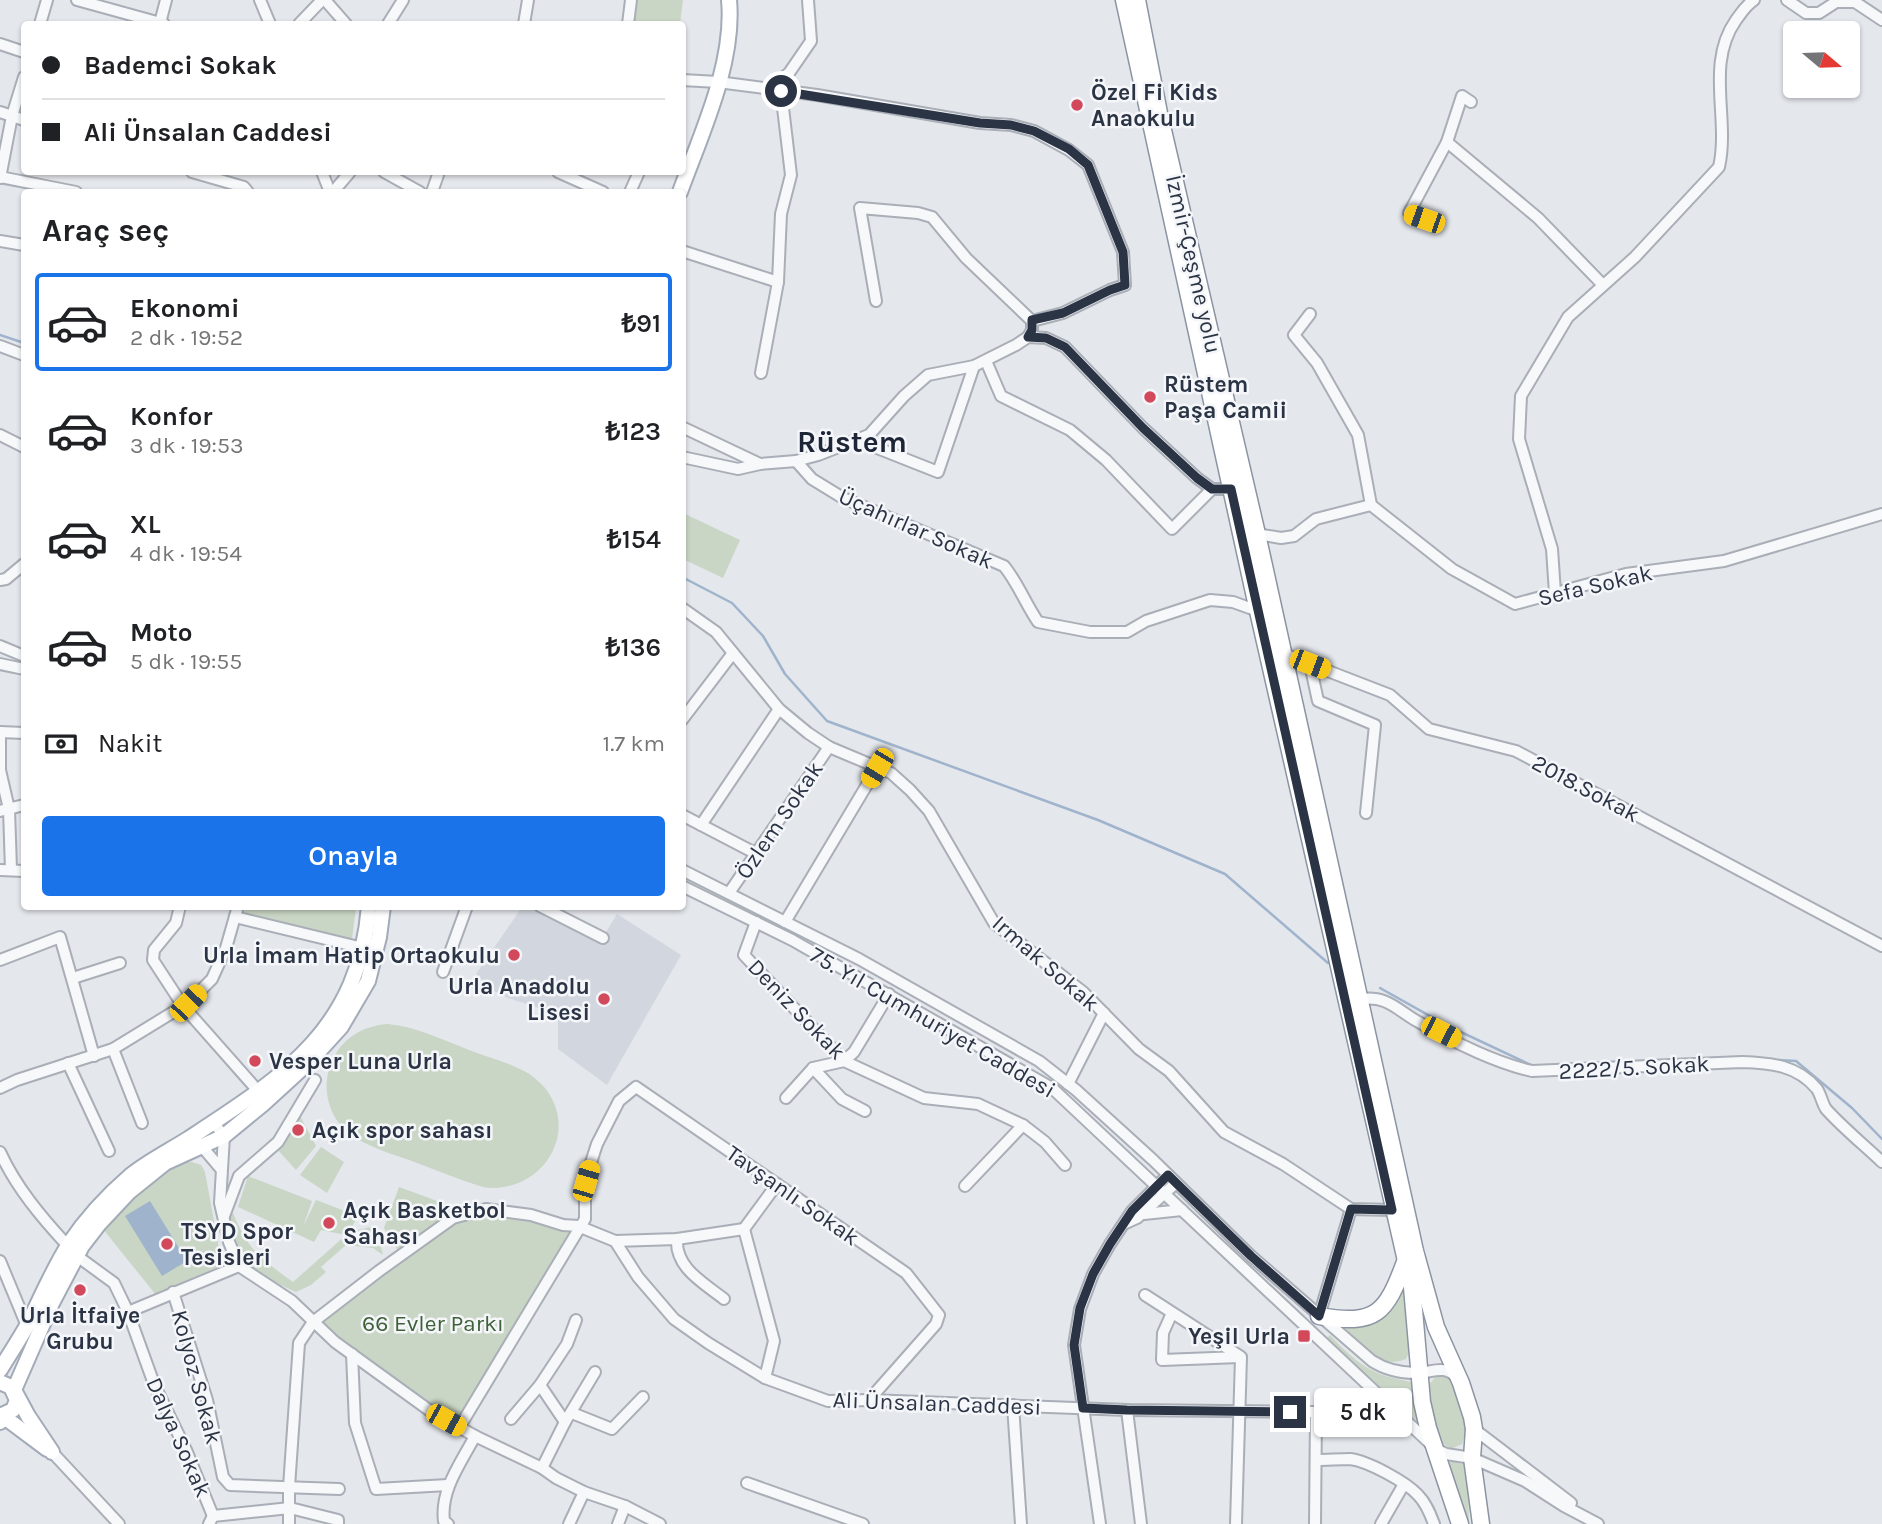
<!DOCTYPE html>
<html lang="tr">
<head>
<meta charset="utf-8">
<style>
	:root { --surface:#fff; --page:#f2f2f2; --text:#202124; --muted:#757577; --line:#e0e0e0; --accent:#1a73e8 }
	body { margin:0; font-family:Karla,sans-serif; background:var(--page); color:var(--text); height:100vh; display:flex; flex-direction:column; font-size:26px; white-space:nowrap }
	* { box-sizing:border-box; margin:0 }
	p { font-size:23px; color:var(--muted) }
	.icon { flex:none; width:38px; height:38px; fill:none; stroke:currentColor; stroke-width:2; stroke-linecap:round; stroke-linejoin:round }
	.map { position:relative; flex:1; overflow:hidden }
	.panel { position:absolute; left:21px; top:189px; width:665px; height:721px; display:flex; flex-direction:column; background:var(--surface); border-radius:7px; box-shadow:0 2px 5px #0004 }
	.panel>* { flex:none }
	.top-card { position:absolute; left:21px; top:21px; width:665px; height:154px; border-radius:7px; box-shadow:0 2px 5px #0004; display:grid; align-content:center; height:154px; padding:0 21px; background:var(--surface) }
	.needle { width:46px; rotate:109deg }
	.buttons { position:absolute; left:1783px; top:21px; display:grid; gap:14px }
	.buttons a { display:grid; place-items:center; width:77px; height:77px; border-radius:7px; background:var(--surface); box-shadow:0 2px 5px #0004; font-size:35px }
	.end { position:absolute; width:32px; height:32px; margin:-16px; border:9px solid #2b3445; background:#fff; box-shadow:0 0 0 4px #fff }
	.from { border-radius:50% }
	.bubble { position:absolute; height:49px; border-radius:7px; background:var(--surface); box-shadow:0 2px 5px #0004; font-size:23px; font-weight:600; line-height:49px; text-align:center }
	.car { position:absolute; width:21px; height:42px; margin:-21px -10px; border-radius:9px; box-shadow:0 0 5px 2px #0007; background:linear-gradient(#f5c518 24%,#345 0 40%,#f5c518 0 76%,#345 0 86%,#f5c518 0) }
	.top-card b { display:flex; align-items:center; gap:24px; height:66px; font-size:26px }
	.top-card b+b { border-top:2px solid var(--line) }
	.top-card i { width:18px; height:18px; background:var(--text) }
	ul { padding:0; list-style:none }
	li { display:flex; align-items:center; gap:21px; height:98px; margin:0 14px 10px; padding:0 7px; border:4px solid transparent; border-radius:7px }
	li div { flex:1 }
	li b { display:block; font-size:26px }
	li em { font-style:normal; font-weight:600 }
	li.selected { border-color:var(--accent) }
	li>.icon { width:63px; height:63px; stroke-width:1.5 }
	h2 { padding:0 21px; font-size:32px; line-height:84px }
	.pay { display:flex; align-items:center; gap:18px; height:77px; padding:0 21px; font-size:26px }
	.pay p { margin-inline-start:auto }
	.action { display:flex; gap:14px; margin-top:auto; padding:14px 21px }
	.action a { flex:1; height:80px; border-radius:7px; background:var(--accent); color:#fff; font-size:28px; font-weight:600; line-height:80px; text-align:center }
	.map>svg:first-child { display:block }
</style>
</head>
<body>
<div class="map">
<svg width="1882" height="1524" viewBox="0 0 1882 1524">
	<rect width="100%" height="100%" fill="#e4e7ec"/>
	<polygon fill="#d2d6de" points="522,907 528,907 600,942 617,914 681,955 607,1085 558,1049 558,1014 508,998 492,990 476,974"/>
	<g fill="#c9d6c5">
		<polygon points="635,0 683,0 680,24 633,24"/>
		<polygon points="683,513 740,540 723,578 683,559"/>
		<polygon points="238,907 356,907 352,939 268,920 235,917"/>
		<path d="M387 1024C415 1026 443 1040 469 1050 487 1057 507 1062 524 1071 532 1075 539 1081 545 1088 582 1135 538 1196 483 1187 460 1180 439 1171 417 1163 384 1150 339 1142 329 1103 325 1089 326 1074 332 1061 342 1038 363 1026 387 1024Z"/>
		<polygon points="299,1114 316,1146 296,1170 277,1149"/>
		<polygon points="321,1147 344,1162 327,1193 300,1175"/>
		<polygon points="192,1162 201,1165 205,1172 222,1265 156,1295 99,1224 165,1163"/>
		<path d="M248 1176 312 1201 303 1227 316 1200 358 1216 349 1232 375 1226 383 1255 373 1248 346 1245 321 1267 326 1272 311 1285 296 1292 239 1266 223 1219 233 1213C248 1250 261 1259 293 1282L346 1235 321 1230 314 1242 238 1207Z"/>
		<polygon points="399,1187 459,1209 402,1251 397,1249 384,1228"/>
		<polygon points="486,1209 578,1226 459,1428 313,1322 453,1218"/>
		<path d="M1405 1289 1410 1350 1406 1359C1379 1371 1356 1341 1336 1324L1391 1308Z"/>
		<path d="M1330 1335C1346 1352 1365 1371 1389 1377 1396 1379 1403 1380 1411 1382L1413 1385 1418 1422 1327 1338Z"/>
		<polygon points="1437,1375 1443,1375 1454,1383 1468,1426 1462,1444 1451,1449 1438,1440 1434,1433 1427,1387"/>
		<polygon points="1451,1461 1466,1465 1468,1470 1469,1524 1449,1465"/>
	</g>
	<polygon fill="#9fb4cc" points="150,1201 187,1261 162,1276 125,1216"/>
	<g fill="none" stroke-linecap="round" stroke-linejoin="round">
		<g stroke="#9fb4cc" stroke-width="2.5">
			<polyline points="0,335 24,343"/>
			<polyline points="682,577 732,603 763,636 785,674 827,721 1098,820 1225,874 1328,963"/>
			<polyline points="1380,988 1446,1025 1533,1066"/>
			<polyline points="1777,1060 1796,1061 1852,1108 1882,1139"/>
		</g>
		<defs>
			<g id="minor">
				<polyline points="77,0 164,24"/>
				<polyline points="260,0 270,24"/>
				<polyline points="325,0 346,24"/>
				<polyline points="1787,0 1806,13 1819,13 1836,2 1855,2 1882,20"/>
				<polyline points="160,23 166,0"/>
				<polyline points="40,24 47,0"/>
				<polyline points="299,24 322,0"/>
				<polyline points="388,24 403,0"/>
				<polyline points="524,24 528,0"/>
				<polyline points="628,24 631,0"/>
				<polyline points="0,44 24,52"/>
				<polyline points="682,80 718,82 817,95 980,123 1011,125 1034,131 1069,150 1088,165 1123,252 1125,285 1110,290 1063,313 1032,321 1032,330 1028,337"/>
				<polyline points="768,89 789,73 811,41 808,0"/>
				<polyline points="0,112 24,120"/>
				<polyline points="1447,142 1538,218 1603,285"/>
				<polyline points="192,172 244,187 248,192"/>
				<polyline points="322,172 330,192"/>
				<polyline points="384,172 420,192"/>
				<polyline points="558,172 603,192"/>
				<polyline points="0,177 76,192"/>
				<polyline points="0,178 12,116 24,77"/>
				<polyline points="333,192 350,172"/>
				<polyline points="432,192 439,172"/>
				<polyline points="630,192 639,172"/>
				<polyline points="1424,219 1409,213 1447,142 1462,96 1471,102"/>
				<polyline points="0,241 24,245"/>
				<polyline points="682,251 778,282"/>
				<polyline points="876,301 860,208 918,213 932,217 966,258 1032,321"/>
				<polyline points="1310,314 1294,335 1317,363 1358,435 1371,505"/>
				<polyline points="0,346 24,355"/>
				<polyline points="986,361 1001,396 1070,430 1106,460 1172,529 1212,489"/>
				<polyline points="761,373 778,282 781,214 791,175 781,91"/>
				<polyline points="682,427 760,464 796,461 818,455 869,435 904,396 928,375 974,366 1016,345 1028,337 1046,338 1065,347 1143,428 1197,478 1212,489 1231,489"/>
				<polyline points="0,435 24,447"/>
				<polyline points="857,440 938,472 974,366"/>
				<polyline points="682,457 738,469 760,464"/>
				<path d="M796 461 812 479 843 498 1004 566C1018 583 1025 603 1038 622L1090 632H1127L1146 621 1210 600 1233 602 1258 611"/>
				<polyline points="1257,534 1281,538 1294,536 1316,519 1371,505 1452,569 1515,604 1626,574 1724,561 1882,514"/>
				<polyline points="0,580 6,579 24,564"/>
				<path d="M1555 593 1552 549 1519 439 1521 396 1568 317 1635 257 1719 167C1730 118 1705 64 1736 20 1742 12 1746 5 1754 0"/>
				<polyline points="682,608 716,632 779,709 808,733 829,747 891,773 910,790 929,811 994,923 1083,992 1139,1049 1169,1071 1224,1132 1283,1164 1351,1209 1392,1210"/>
				<polyline points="0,646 24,656"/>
				<polyline points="1284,654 1390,695 1429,729 1516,751 1882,946"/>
				<polyline points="0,664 24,669"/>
				<polyline points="1310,664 1318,701 1375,725 1366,813"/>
				<polyline points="682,720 733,653"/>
				<polyline points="0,732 0,770 9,809 11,870"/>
				<polyline points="0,732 24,733"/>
				<polyline points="0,811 24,805"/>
				<polyline points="682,815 755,853"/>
				<polyline points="701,825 779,709"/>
				<polyline points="0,870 24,871"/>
				<path d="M682 870 859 959 1039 1061 1076 1090 1153 1160 1251 1256 1372 1361C1386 1370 1400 1373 1416 1373 1432 1373 1445 1363 1458 1379"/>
				<polyline points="682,886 792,940 1052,1088 1436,1449 1446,1454 1472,1458 1525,1481 1564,1506 1598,1524"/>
				<polyline points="729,893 829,747"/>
				<polyline points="180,906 176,923 154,950 153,960 183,1006 259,1092"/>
				<polyline points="540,906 603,938"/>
				<polyline points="235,917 363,948"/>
				<polyline points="756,922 744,955 844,1061 924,1098 978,1104 1023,1125 1045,1142 1065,1165"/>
				<polyline points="785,922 877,768"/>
				<polyline points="0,960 60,937 94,1056"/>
				<polyline points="443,972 467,906"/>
				<polyline points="73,978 120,963"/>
				<path d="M1361 999C1387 996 1395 1008 1415 1020 1448 1039 1495 1063 1532 1071L1742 1062C1771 1063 1797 1065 1817 1089 1821 1095 1822 1103 1826 1109 1842 1127 1864 1145 1882 1162"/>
				<polyline points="113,1049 142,1123"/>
				<polyline points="68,1063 109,1151"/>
				<polyline points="813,1068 842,1099 865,1111"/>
				<polyline points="1068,1084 1104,1013"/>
				<polyline points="0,1088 17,1080 113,1049 188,1003 212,979 226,948 238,906"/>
				<polyline points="786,1098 813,1068 844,1061 854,1052 889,994"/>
				<polyline points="213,1122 224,1136 220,1203 229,1242 239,1266 292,1301 335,1342 433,1413 475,1436 542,1468 556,1478 584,1492 625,1506 660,1524"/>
				<polyline points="199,1143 221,1169"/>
				<path d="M0 1152C16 1187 41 1217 68 1246"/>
				<polyline points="965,1186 1023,1125"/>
				<polyline points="1144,1214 1182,1210"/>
				<polyline points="224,1216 239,1176 278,1142 315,1080"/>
				<polyline points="1126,1223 1137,1218 1176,1183"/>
				<polyline points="744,1229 774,1341 765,1378"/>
				<polyline points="744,1229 777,1184"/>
				<path d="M677 1239C675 1268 704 1283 724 1299"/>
				<polyline points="615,1241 677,1239 744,1229"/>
				<polyline points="77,1256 114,1283 128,1312 154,1384 186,1450 213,1516"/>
				<polyline points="0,1261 27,1326"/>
				<polyline points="173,1292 207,1400 223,1477 230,1485 339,1489"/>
				<polyline points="1145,1295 1241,1357 1236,1524"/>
				<polyline points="128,1312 239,1266"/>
				<polyline points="1172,1313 1163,1333 1162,1360 1240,1357"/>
				<polyline points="1319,1316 1351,1209"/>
				<polyline points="352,1354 355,1423 376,1489 448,1485"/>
				<polyline points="1013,1405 1021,1524"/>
				<polyline points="1127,1410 1141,1524"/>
				<polyline points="572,1413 612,1429 643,1397"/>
				<polyline points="511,1419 540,1385"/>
				<polyline points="565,1422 540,1385 567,1344 576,1320"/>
				<polyline points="459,1428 585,1219 585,1181 597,1144 619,1101 636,1087 906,1273 939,1315 936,1324 869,1400"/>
				<polyline points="1474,1429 1571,1503"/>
				<polyline points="52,1452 119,1524"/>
				<path d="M1317 1460C1327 1460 1339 1459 1350 1459 1368 1461 1406 1482 1418 1495 1426 1503 1430 1513 1434 1524"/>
				<polyline points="542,1468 565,1422 595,1372"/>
				<polyline points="747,1483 863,1524"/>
				<polyline points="209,1524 213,1516 290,1508 338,1520 338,1524"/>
				<polyline points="289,1524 289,1487 299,1343 313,1322 379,1271 453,1218 486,1209 531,1215 563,1225 578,1226 615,1241 638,1277 674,1319 708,1343 765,1378 828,1401 869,1400 1127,1410 1316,1412 1315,1524"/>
				<path d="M448 1524 444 1521C440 1490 461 1463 475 1436"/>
				<polyline points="569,1524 584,1492"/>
				<polyline points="618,1524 625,1506"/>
				<polyline points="1100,1524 1074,1345 1080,1309 1093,1274 1110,1244 1132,1211 1168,1175"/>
				<polyline points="1381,1524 1404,1484"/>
			</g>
			<g id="major">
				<path d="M680 192C701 134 735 63 729 0"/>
				<path d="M0 1370C9 1355 19 1340 28 1324 41 1298 53 1269 69 1244 85 1220 108 1195 130 1176 147 1162 169 1151 188 1139 283 1077 359 1030 369 906"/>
				<polyline points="0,1382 11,1387 17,1400 13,1410 0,1416"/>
				<polyline points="0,1422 3,1416 47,1449"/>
				<polyline points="52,1452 28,1416 14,1390 52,1303 82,1246 99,1224 129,1192 165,1163 224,1136 263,1104 310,1061 341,1027 368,981 379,937 383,906"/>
			</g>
			<g id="highway">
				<polyline points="1124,0 1258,611 1412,1287 1422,1402 1428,1428 1460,1524"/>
				<polyline points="1137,0 1159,113 1257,534 1415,1251 1436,1327 1461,1383 1472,1417 1474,1429 1472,1458 1481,1524"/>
				<path d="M1319 1316C1377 1326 1386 1313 1405 1262"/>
			</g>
		</defs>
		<use href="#minor" stroke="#a9aeb7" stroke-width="14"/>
		<use href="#major" stroke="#a3abb8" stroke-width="18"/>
		<use href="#highway" stroke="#8b94a3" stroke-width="19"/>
		<use href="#minor" stroke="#f7f8fa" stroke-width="10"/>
		<use href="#major" stroke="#fff" stroke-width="14"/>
		<use href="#highway" stroke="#fff" stroke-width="16"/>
	</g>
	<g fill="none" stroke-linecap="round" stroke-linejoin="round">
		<polyline stroke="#2b3445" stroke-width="9" points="781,91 980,123 1011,125 1034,131 1069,149 1088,165 1123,252 1125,285 1110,290 1063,313 1032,320 1032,330 1028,337 1046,338 1065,347 1143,428 1197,478 1212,489 1231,489 1392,1210 1351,1209 1319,1316 1251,1256 1168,1175 1132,1211 1110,1244 1093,1274 1080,1308 1074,1345 1083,1408 1127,1410 1290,1412"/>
	</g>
	<g fill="#d1495b" stroke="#f4f6f9" stroke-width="2.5">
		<circle cx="1077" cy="105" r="7"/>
		<circle cx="1150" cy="397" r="7"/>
		<circle cx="514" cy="955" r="7"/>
		<circle cx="604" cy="999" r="7"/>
		<circle cx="255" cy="1061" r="7"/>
		<circle cx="298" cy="1130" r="7"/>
		<circle cx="329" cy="1223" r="7"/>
		<circle cx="167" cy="1244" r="7"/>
		<circle cx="80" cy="1290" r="7"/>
		<rect x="1297" y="1329" width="14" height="14" rx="3.5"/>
	</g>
	<g text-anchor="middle" stroke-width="5" stroke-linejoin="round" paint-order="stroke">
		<g font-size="23" font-weight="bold" fill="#2b3445" stroke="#f4f6f9" text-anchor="start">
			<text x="1091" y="100">Özel Fi Kids<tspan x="1091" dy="26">Anaokulu</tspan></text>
			<text x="1164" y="392">Rüstem<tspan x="1164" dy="26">Paşa Camii</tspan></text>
			<text x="500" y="963" text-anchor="end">Urla İmam Hatip Ortaokulu</text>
			<text x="590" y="994" text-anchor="end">Urla Anadolu<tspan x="590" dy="26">Lisesi</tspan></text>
			<text x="269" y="1069">Vesper Luna Urla</text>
			<text x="312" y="1138">Açık spor sahası</text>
			<text x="343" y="1218">Açık Basketbol<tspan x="343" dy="26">Sahası</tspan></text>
			<text x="181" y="1239">TSYD Spor<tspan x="181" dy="26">Tesisleri</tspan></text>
			<text x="80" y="1323" text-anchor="middle">Urla İtfaiye<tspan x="80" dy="26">Grubu</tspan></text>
			<text x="1290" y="1344" text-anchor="end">Yeşil Urla</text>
		</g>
		<g font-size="23" fill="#2b3445" stroke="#f4f6f9">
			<text transform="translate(1194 264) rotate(77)" y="8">İzmir-Çeşme yolu</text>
			<text transform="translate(916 528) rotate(24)" y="8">Üçahırlar Sokak</text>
			<text transform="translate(1595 585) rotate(-13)" y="8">Sefa Sokak</text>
			<text transform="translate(1586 788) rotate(28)" y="8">2018.Sokak</text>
			<text transform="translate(779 820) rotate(-56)" y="8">Özlem Sokak</text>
			<text transform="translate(1046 963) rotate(41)" y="8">Irmak Sokak</text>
			<text transform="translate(797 1009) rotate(46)" y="8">Deniz Sokak</text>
			<text transform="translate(933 1022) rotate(30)" y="8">75. Yıl Cumhuriyet Caddesi</text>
			<text transform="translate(1634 1067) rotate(-3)" y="8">2222/5. Sokak</text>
			<text transform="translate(793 1195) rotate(35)" y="8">Tavşanlı Sokak</text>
			<text transform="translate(197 1377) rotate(75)" y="8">Kolyoz Sokak</text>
			<text transform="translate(937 1403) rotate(2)" y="8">Ali Ünsalan Caddesi</text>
			<text transform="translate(179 1437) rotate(66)" y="8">Dalya Sokak</text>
		</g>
		<g font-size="23" fill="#3f6138" stroke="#f4f6f9">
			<text x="433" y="1331">66 Evler Parkı</text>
		</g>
		<g font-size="30" font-weight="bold" fill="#1d2536" stroke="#f4f6f9">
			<text x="852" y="452">Rüstem</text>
		</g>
	</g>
</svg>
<div class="buttons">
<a><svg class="needle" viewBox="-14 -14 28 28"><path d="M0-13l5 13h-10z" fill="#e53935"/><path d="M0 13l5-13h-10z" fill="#757577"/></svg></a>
</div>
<i class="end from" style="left:781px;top:91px"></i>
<i class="end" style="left:1290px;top:1412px"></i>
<div class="bubble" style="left:1314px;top:1388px;width:98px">5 dk</div>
<i class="car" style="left:1424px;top:219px;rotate:289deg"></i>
<i class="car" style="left:1310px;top:664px;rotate:111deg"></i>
<i class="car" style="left:877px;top:768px;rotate:211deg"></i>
<i class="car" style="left:188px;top:1003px;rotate:44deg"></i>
<i class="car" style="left:1441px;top:1032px;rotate:117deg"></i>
<i class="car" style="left:586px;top:1181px;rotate:16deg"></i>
<i class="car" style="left:446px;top:1420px;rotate:119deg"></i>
<div class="top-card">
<b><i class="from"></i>Bademci Sokak</b>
<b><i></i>Ali Ünsalan Caddesi</b>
</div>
<section class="panel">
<h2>Araç seç</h2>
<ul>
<li class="selected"><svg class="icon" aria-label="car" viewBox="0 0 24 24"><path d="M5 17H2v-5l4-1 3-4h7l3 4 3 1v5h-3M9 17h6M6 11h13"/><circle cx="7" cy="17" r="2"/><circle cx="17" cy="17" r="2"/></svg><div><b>Ekonomi</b><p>2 dk · 19:52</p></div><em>₺91</em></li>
<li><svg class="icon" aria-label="car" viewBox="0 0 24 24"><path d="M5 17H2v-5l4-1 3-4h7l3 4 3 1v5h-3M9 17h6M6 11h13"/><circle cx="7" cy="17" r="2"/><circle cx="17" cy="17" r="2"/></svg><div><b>Konfor</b><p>3 dk · 19:53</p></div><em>₺123</em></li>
<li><svg class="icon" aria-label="car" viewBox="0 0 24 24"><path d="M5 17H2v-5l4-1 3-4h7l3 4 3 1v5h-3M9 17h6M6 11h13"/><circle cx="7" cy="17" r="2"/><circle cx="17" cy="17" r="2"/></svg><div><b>XL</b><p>4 dk · 19:54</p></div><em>₺154</em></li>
<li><svg class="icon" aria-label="car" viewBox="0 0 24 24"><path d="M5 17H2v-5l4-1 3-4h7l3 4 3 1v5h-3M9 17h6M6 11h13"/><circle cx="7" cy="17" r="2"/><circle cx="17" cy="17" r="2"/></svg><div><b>Moto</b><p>5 dk · 19:55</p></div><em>₺136</em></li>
</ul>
<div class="pay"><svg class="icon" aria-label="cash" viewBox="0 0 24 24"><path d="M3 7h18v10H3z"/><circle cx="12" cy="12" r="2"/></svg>Nakit<p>1.7 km</p></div>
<div class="action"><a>Onayla</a></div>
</section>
</div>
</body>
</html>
